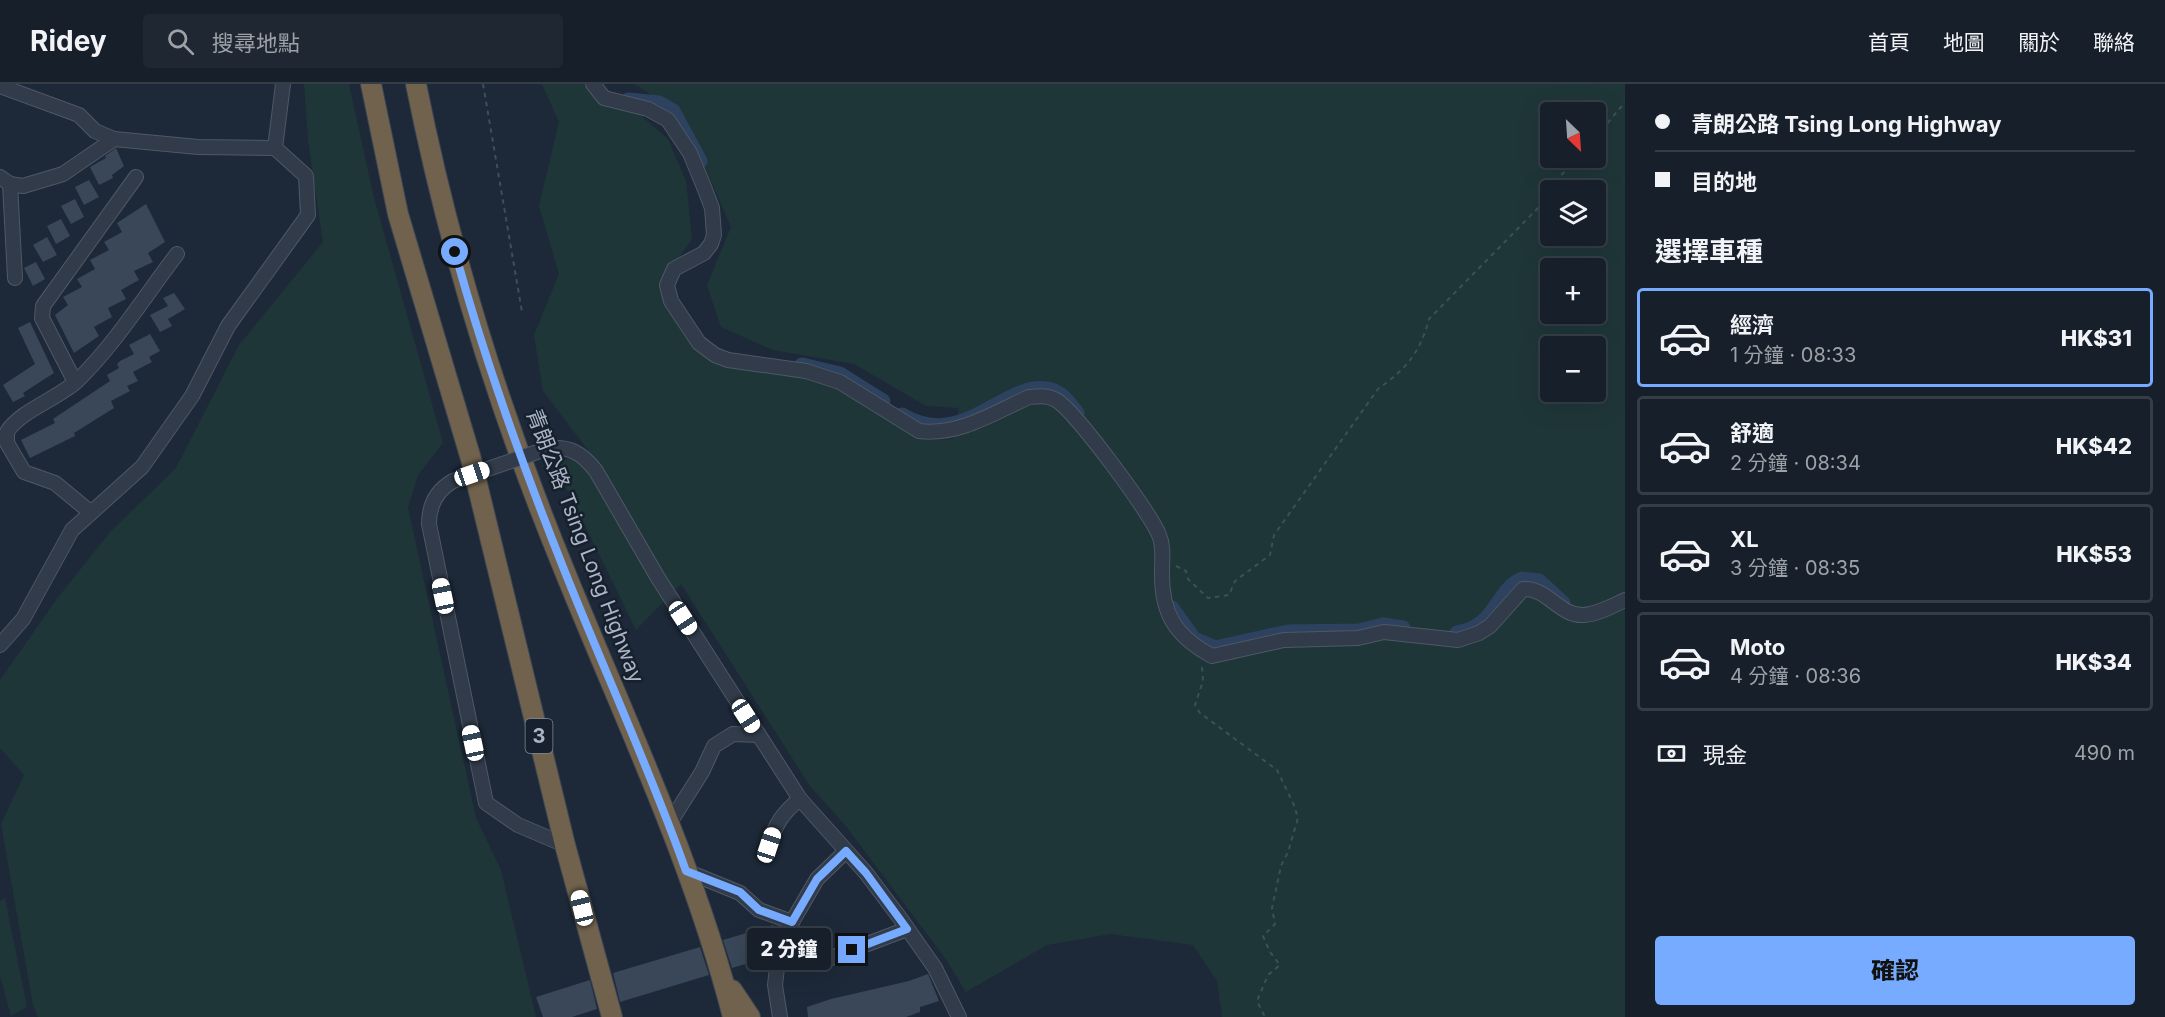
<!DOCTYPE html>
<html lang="zh-TW">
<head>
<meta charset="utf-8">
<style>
	:root { --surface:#161f2a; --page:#1f2732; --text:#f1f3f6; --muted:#9ea2a8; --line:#353d47; --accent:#77abff }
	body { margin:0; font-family:Inter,"Noto Sans TC",sans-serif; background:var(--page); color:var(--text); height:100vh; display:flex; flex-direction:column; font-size:22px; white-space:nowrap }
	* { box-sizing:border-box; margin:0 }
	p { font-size:20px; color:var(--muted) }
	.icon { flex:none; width:33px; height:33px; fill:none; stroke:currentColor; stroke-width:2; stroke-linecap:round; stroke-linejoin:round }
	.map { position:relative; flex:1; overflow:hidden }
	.sheet { display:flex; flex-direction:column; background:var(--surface); width:540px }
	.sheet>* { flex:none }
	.top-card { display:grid; align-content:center; height:132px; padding:0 30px; background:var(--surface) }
	.needle { width:39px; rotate:155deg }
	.buttons { position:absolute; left:1540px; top:18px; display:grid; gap:12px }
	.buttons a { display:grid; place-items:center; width:66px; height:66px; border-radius:6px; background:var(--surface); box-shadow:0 6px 24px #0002,0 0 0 2px var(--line); font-size:30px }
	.end { position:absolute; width:27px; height:27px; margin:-14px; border:8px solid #77abff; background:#111; box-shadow:0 0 0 3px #111 }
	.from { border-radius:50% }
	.bubble { position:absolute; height:42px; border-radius:6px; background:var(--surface); box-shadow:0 6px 24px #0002,0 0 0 2px var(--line); font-size:20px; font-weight:800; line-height:42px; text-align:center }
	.car { position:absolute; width:18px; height:36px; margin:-18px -9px; border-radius:8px; box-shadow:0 0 4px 2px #0007; background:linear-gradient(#fff 24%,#345 0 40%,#fff 0 76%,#345 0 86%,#fff 0) }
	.top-card b { display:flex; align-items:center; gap:21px; height:57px; font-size:22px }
	.top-card b+b { border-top:2px solid var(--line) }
	.top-card i { width:15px; height:15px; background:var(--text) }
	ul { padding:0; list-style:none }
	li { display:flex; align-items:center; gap:18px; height:99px; margin:0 12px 9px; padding:0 18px; border:3px solid var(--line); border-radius:6px }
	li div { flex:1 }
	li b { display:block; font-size:22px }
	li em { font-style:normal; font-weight:800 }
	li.active { border-color:var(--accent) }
	li>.icon { width:54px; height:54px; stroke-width:1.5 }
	h2 { padding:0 30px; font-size:27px; line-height:72px }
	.pay { display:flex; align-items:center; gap:15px; height:66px; padding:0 30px; font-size:22px }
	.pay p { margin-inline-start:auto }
	.button { display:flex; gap:12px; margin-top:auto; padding:12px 30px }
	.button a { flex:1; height:69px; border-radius:6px; background:var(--accent); color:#111; font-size:24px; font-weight:800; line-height:69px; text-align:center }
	header { display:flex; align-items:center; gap:36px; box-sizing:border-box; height:84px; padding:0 30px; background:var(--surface); border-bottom:2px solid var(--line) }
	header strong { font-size:28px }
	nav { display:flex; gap:33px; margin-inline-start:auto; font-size:21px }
	.search { width:420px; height:54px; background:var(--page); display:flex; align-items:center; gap:15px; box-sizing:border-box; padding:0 21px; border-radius:6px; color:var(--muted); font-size:22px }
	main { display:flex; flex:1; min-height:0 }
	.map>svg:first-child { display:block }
</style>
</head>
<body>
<header>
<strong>Ridey</strong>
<div class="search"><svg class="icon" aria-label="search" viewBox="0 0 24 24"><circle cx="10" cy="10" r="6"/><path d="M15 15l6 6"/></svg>搜尋地點</div>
<nav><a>首頁</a><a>地圖</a><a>關於</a><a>聯絡</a></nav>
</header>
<main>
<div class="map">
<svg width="1625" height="933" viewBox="0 0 1625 933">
	<rect width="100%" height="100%" fill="#1d2938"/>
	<g fill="#1f3639" fill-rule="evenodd">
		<polygon points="304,0 349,0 373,110 443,359 418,391 408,424 476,734 501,786 536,933 38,933 33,921 1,740 24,691 0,664 0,596 56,516 110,448 176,384 239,261 323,158 308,57"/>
		<path d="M542 0H591L607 18 639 30 668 55 686 97 692 155 663 197 716 276 775 287 848 304 907 348 928 356 953 355 959 324 926 322 854 280 773 266 721 243 707 201 731 143 682 30 634 0H1625V933H1222L1217 897 1193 861 1110 850 1047 861 966 908 945 874 845 741 810 702 681 500 636 546 553 376 594 374 543 307 534 251 559 190 539 122 559 38ZM1551 28H1596V74H1551ZM1551 106H1596V152H1551ZM1551 184H1596V230H1551ZM1551 262H1596V308H1551Z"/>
		<polygon points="5,814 27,923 11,932 0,892 0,817"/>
	</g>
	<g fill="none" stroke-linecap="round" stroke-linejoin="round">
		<g stroke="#2d425f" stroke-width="15">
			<polyline points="628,16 659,19 673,27 700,77"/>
			<polyline points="802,281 840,290 883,317"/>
			<path d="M902 331C968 371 1012 284 1058 309 1066 313 1072 323 1077 329"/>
			<polyline points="1172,524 1194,555 1215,564 1288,548 1359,547 1383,541 1403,544"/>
			<path d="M1457 549C1497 543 1494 508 1522 495L1539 497 1563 519"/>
		</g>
	</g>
	<g fill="#394759">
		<polygon points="116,64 124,82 112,91 113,94 99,101 90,83 106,74 105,72"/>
		<polygon points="89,96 99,113 84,121 75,103"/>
		<polygon points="75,115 84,133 71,140 61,122"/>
		<polygon points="146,120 165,158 148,169 153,178 134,187 139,196 121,206 126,215 108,224 112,233 94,243 99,252 74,269 55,231 68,221 63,213 82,203 77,195 95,185 90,176 109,166 104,158 122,148 117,139"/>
		<polygon points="61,135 70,152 56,160 47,142"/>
		<polygon points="47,153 57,171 43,178 33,161"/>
		<polygon points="36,178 45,195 33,202 24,184"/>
		<polygon points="174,209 185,225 168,235 172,242 160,248 150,231 168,222 163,214"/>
		<polygon points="30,238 54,289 23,309 25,312 13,318 3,301 35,280 18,244"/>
		<polygon points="150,250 160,267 149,273 152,278 133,288 138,297 127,302 130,307 111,317 114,324 74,349 75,352 30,374 21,356 55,339 53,335 110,297 107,291 119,284 117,280 120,277 134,270 129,261"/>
		<polygon points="773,841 778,848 769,873 732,884 723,856"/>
		<polygon points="700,863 709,891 620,918 613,889"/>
		<polygon points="928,890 939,917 920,923 920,928 906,933 808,933 807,923 831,915 909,897"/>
		<polygon points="590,896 597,925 572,933 543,933 536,913"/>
	</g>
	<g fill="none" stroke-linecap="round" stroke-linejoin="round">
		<defs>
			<g id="minor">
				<path d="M593 0 604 14 648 25 668 36 690 69 704 103 712 124 714 151 711 160 704 169 674 185 667 201 671 217 699 259 715 271 728 276 806 287 840 298 919 347C959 352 993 329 1029 313 1039 312 1047 311 1056 316 1074 325 1151 430 1159 451 1164 462 1162 475 1162 487 1161 529 1175 552 1212 572L1284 556 1358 554 1384 548 1458 556 1479 549 1490 542 1523 505C1547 503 1560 533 1584 531 1598 530 1612 522 1625 516"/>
				<polyline points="0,2 79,31 95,47 114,55"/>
				<polyline points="275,64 283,0"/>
				<polyline points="0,93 10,100 23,102 63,90 114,55 198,63 275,64 306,92 308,131 228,242 192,312 142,383 72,446 23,535 0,561"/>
				<polyline points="10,100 15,194"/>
				<polyline points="75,298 42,234 43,222 136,93"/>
				<path d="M546 365C569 361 582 369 596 387L658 494 800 715 866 789 900 834 935 884 959 933"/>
				<path d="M453 397C437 406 429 421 429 440L486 719 518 741 565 761"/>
				<path d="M90 428 55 399 24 388 7 359V348C20 327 57 315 77 297 115 260 145 212 177 170"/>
				<polyline points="669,740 702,688 714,662 733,650 758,651"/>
				<path d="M769 761C775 741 783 728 800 715"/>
				<polyline points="686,787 740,809 759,826 792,838"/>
				<polyline points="815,880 907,845"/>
				<polyline points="780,933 775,901 778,875 792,838 817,795 846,767"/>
			</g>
			<g id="highway">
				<polyline points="371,0 398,130 471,375 565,761 612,933"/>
				<path d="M416 0C449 165 499 327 563 483 623 632 693 777 733 933"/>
				<polyline points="732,906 750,933"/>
			</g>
		</defs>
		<use href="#minor" stroke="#4e5867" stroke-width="16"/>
		<use href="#highway" stroke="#3c4553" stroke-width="22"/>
		<g stroke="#3a5254" stroke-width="2" stroke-dasharray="4.5 4.5" stroke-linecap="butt">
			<polyline points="483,0 522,228"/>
			<polyline points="1596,53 1625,18"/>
			<path d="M1176 482 1186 487 1188 495 1208 514 1229 511 1235 497 1270 471 1274 451 1378 305C1406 285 1420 269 1429 235L1541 121 1553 99 1579 74"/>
			<polyline points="1202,583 1203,597 1195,621 1200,629 1277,686 1294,721 1298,734 1288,768 1281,782 1272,824 1275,840 1263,852 1270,868 1280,881 1268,891 1257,917 1265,933"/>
		</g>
		<use href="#minor" stroke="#313b49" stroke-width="14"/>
		<use href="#highway" stroke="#70624d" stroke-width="20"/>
		<defs>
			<polyline id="minor-bridge" points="453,397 546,365"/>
		</defs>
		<use href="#minor-bridge" stroke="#4e5867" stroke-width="16" stroke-linecap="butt"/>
		<use href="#minor-bridge" stroke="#313b49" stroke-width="14"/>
	</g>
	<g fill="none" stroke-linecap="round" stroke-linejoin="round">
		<path stroke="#77abff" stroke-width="8" d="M455 168C484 274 522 380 563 483 603 584 649 683 686 787L740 808 759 826 792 838 817 795 846 767 866 789 907 845 852 866"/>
	</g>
	<g text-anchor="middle" stroke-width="5" stroke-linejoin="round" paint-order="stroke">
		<rect fill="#17202d" stroke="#7f8898" stroke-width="1.5" x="525.5" y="635" width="27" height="34" rx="4.5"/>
		<g font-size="20" font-weight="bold" fill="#abb5c6">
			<text x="539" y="659">3</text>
		</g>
		<g font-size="21" fill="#abb5c6" stroke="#17202d">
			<text transform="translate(585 462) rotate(69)" y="7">青朗公路 Tsing Long Highway</text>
		</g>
	</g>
</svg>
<div class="buttons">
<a><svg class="needle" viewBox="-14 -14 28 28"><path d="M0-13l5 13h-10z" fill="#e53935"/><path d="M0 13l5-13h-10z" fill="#9ea2a8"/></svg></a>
<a><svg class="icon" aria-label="layers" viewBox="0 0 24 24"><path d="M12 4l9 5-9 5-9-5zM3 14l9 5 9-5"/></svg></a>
<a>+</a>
<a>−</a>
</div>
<i class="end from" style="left:455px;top:168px"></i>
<i class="end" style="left:852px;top:866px"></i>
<div class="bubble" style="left:747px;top:844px;width:84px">2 分鐘</div>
<i class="car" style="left:472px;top:390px;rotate:71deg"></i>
<i class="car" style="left:443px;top:512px;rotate:348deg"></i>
<i class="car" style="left:683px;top:534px;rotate:147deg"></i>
<i class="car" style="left:746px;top:632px;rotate:147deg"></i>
<i class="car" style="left:473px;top:659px;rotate:348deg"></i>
<i class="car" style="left:769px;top:761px;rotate:18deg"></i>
<i class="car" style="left:582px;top:824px;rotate:346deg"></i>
</div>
<section class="sheet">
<div class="top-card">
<b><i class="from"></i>青朗公路 Tsing Long Highway</b>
<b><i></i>目的地</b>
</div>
<h2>選擇車種</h2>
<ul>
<li class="active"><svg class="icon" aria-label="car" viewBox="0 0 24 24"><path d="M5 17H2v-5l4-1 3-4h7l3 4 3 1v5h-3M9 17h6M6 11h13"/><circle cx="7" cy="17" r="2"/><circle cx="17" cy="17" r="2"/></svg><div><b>經濟</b><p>1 分鐘 · 08:33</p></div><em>HK$31</em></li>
<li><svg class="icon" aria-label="car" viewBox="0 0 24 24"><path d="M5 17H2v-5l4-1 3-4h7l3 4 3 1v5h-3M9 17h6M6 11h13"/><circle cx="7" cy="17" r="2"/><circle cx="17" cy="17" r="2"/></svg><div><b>舒適</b><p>2 分鐘 · 08:34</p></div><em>HK$42</em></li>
<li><svg class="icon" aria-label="car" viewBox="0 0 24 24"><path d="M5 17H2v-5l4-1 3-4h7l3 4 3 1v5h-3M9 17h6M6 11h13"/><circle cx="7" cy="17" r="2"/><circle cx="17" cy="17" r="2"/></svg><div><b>XL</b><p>3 分鐘 · 08:35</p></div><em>HK$53</em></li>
<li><svg class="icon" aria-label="car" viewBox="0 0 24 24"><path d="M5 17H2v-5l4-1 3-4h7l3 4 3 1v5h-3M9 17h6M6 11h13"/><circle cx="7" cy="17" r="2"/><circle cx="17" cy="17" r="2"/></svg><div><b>Moto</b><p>4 分鐘 · 08:36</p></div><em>HK$34</em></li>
</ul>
<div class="pay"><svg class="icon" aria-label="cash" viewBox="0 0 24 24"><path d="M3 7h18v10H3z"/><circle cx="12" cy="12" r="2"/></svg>現金<p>490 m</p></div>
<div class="button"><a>確認</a></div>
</section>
</main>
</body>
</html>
